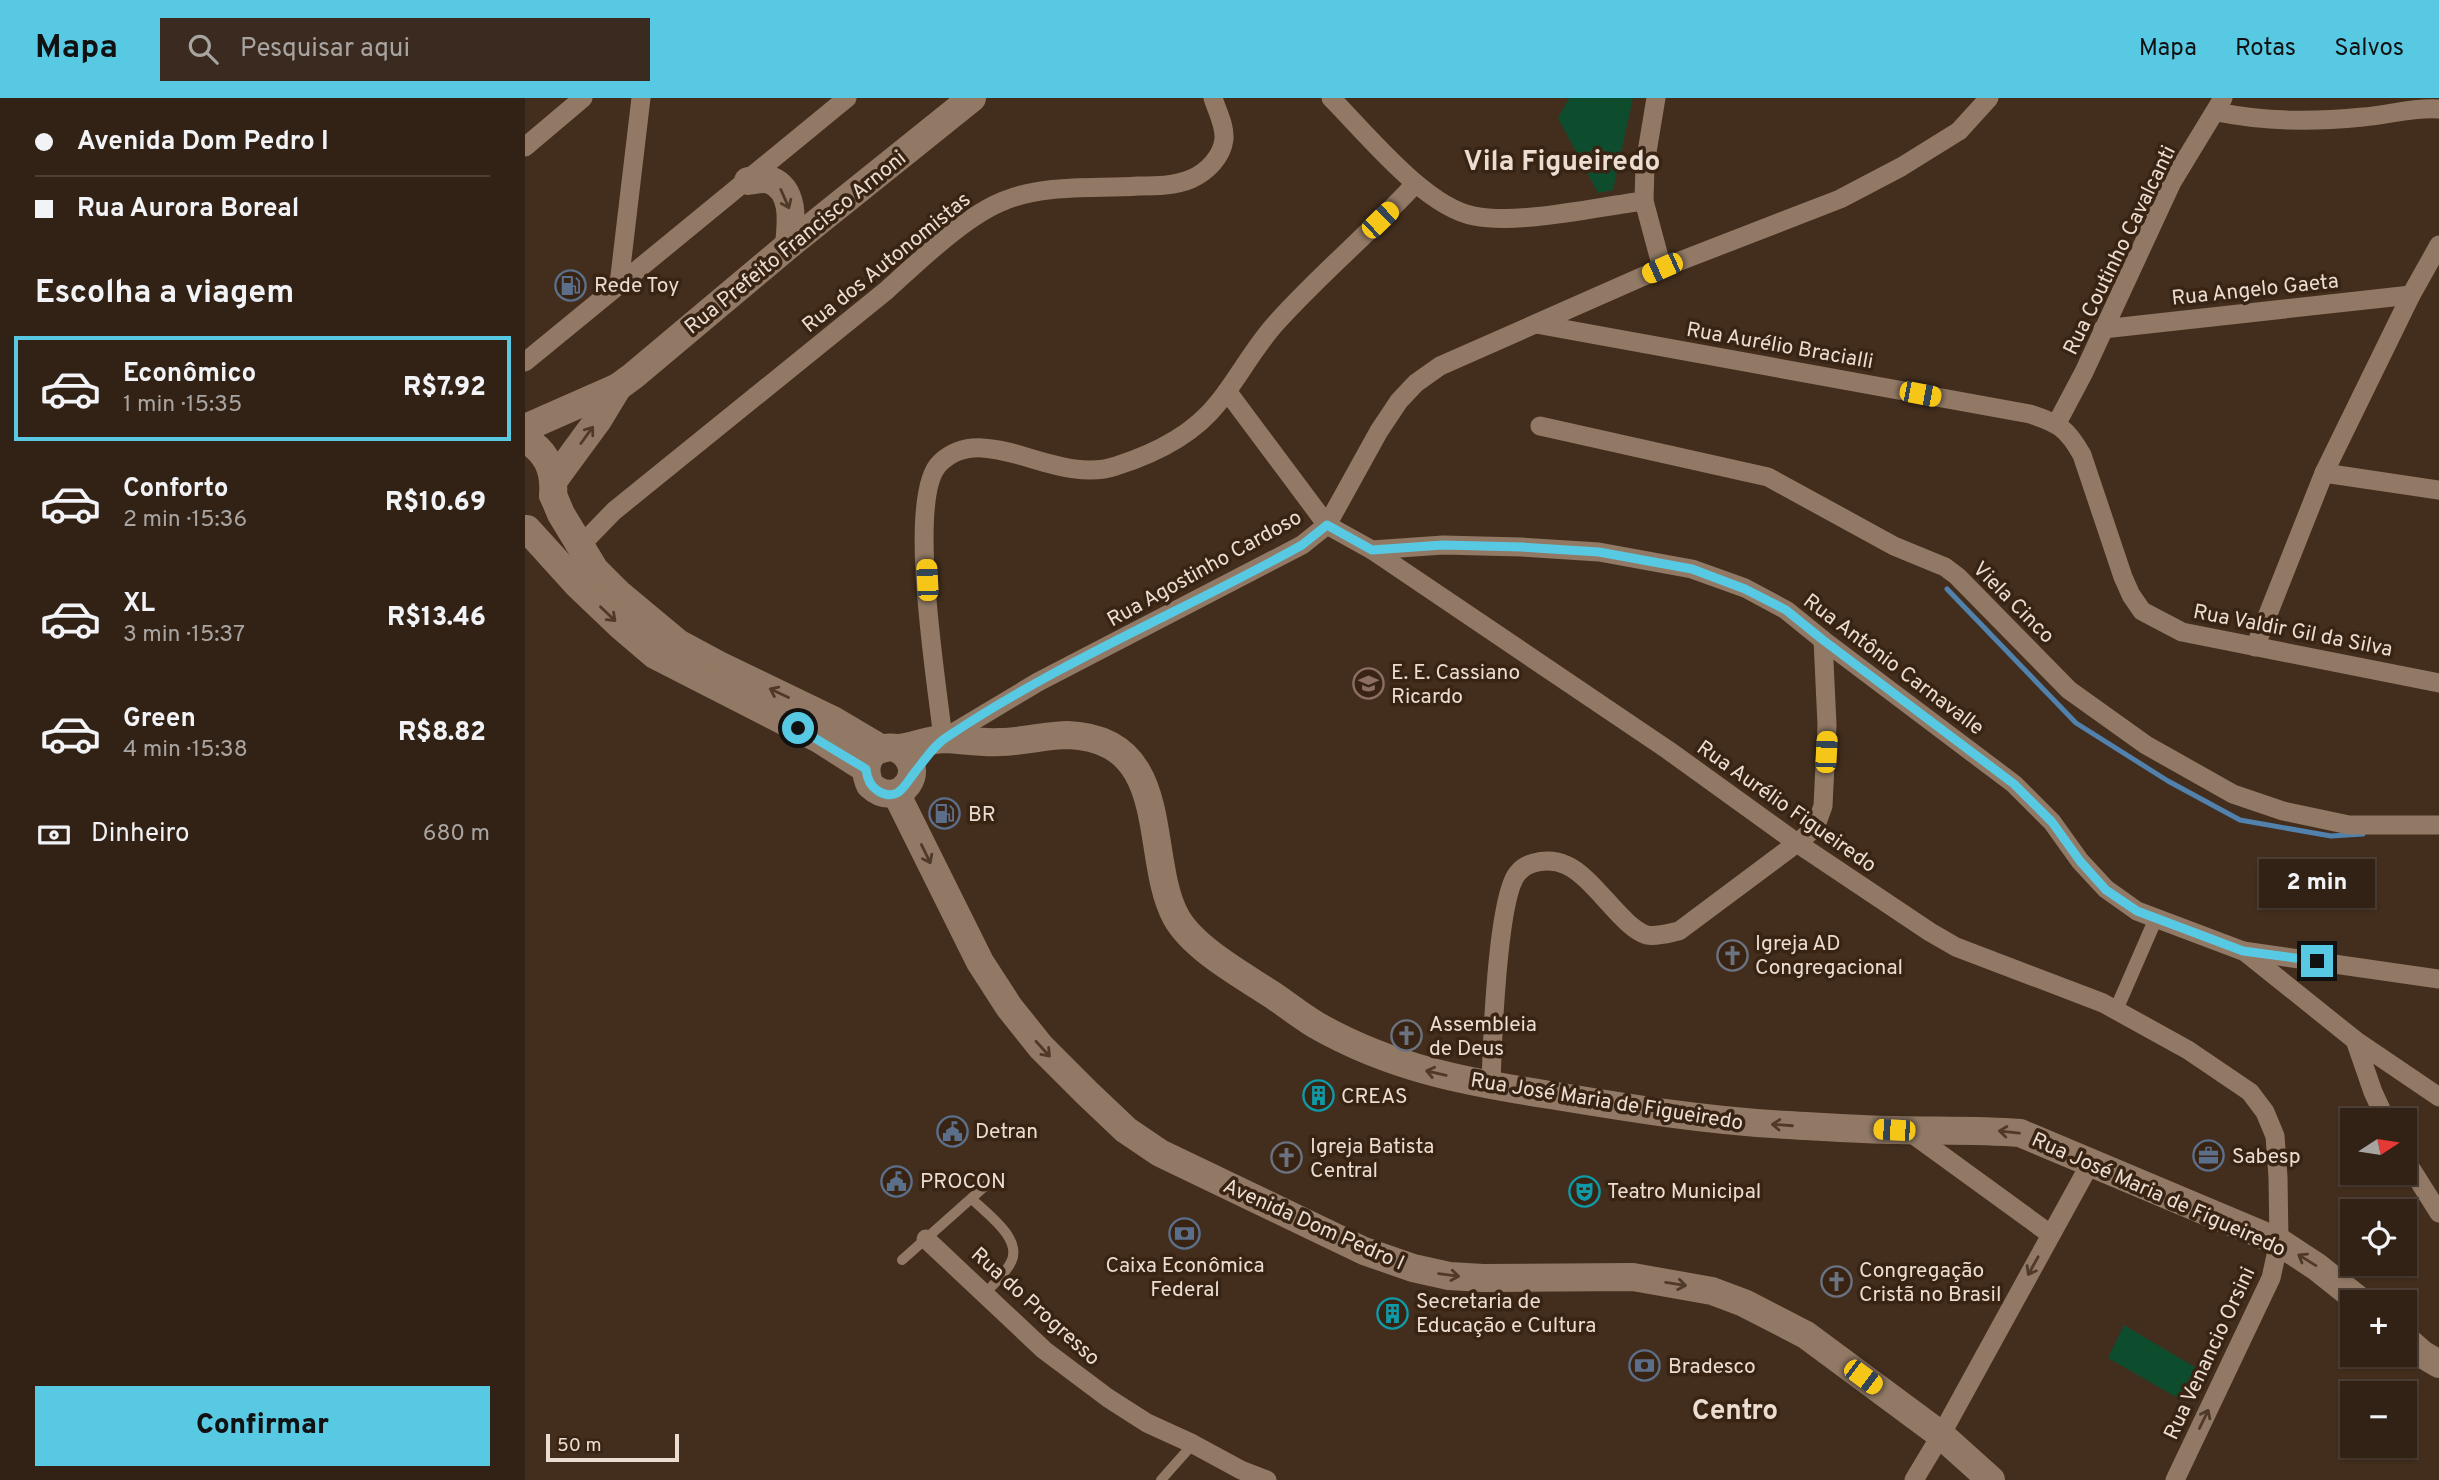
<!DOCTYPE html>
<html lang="pt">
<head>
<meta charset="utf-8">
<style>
	:root { --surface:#322216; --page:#3a2a1f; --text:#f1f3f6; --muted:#a8a4a1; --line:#4d3f35; --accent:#58c9e3 }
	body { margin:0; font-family:Overpass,sans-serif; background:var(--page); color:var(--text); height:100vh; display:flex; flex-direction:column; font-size:26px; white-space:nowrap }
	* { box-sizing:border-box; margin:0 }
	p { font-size:23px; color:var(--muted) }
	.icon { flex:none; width:38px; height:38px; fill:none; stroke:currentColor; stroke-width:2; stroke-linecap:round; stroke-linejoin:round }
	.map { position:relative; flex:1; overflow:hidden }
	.drawer { display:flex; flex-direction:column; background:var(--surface); width:525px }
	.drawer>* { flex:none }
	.hud { display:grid; align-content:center; height:154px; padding:0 35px; background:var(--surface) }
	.needle { width:46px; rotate:78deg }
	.tools { position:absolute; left:1815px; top:1010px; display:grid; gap:14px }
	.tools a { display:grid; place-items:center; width:77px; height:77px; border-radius:0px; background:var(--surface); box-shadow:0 2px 5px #0004,0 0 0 2px var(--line); font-size:35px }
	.scale { position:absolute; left:21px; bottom:18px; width:133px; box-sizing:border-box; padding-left:7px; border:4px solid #ebddd2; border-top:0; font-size:19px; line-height:24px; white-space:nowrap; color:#ebddd2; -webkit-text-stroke:5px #392413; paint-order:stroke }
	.end { position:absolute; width:32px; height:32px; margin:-16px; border:9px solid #58c9e3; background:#111; box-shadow:0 0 0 4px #111 }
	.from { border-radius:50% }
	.bubble { position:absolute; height:49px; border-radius:0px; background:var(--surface); box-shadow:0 2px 5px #0004,0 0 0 2px var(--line); font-size:23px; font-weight:800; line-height:49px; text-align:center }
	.car { position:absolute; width:21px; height:42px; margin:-21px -10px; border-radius:9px; box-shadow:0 0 5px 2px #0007; background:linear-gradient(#f5c518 24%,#345 0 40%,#f5c518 0 76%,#345 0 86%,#f5c518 0) }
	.hud b { display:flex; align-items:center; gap:24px; height:66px; font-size:26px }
	.hud b+b { border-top:2px solid var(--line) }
	.hud i { width:18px; height:18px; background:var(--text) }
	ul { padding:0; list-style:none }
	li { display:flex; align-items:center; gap:21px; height:105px; margin:0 14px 10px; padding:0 21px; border:4px solid transparent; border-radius:0px }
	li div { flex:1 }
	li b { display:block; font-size:26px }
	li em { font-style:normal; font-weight:800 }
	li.active { border-color:var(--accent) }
	li>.icon { width:63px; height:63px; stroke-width:1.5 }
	h2 { padding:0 35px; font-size:32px; line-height:84px }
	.pay { display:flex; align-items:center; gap:18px; height:77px; padding:0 35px; font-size:26px }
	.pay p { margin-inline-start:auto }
	.button { display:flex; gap:14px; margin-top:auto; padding:14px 35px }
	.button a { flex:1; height:80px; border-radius:0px; background:var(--accent); color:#111; font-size:28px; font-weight:800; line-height:80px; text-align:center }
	header { display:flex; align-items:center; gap:42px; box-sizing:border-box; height:98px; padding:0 35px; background:var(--accent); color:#111 }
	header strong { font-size:33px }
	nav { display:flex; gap:38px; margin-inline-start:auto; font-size:24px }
	.search { width:490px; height:63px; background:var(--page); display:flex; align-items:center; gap:18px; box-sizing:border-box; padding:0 24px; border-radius:0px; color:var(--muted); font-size:26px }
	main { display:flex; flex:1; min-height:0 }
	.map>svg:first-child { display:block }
</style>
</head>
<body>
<header>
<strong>Mapa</strong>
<div class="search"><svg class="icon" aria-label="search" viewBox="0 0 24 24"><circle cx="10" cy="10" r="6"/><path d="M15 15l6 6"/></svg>Pesquisar aqui</div>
<nav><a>Mapa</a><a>Rotas</a><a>Salvos</a></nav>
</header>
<main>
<section class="drawer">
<div class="hud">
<b><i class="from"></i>Avenida Dom Pedro I</b>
<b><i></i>Rua Aurora Boreal</b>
</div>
<h2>Escolha a viagem</h2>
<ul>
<li class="active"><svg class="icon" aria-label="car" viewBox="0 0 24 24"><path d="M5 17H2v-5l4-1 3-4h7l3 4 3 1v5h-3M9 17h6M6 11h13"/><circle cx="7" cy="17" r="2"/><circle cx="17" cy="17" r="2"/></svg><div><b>Econômico</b><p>1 min · 15:35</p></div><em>R$7.92</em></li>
<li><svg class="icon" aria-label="car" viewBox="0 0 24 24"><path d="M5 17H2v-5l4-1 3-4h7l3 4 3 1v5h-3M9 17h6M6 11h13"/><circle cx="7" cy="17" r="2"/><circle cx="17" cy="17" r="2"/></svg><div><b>Conforto</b><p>2 min · 15:36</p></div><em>R$10.69</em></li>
<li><svg class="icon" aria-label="car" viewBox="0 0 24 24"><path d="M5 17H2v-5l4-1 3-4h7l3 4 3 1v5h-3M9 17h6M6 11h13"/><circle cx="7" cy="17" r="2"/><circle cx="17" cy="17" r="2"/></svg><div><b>XL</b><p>3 min · 15:37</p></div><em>R$13.46</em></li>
<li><svg class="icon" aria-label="car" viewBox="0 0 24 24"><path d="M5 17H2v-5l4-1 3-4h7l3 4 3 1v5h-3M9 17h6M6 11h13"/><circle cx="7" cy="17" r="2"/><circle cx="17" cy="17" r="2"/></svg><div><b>Green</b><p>4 min · 15:38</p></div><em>R$8.82</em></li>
</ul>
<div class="pay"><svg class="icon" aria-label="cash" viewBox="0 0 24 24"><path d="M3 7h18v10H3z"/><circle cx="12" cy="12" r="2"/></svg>Dinheiro<p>680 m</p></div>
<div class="button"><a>Confirmar</a></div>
</section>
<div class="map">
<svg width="1914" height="1382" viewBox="0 0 1914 1382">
	<rect width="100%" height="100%" fill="#432e1d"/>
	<g fill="#0e4c2e">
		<polygon points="1044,0 1108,0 1088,92 1073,95 1033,20"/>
		<polygon points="1599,1227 1673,1271 1658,1303 1583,1260"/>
	</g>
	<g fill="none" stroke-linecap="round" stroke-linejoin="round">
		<polyline stroke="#5181ad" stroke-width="5" points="1422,491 1551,625 1643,683 1715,722 1806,738 1838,736"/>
		<g stroke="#917965" stroke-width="10">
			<path d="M447 1101C462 1116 500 1142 485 1166 479 1177 468 1186 460 1196"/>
			<polyline points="377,1162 468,1081"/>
			<polyline points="636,1382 668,1346"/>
		</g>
		<polyline stroke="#917965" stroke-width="14" points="1591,912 1631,820"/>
		<g stroke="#917965" stroke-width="19">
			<path d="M806 0C841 35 900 109 949 118 995 127 1071 109 1119 103"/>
			<polyline points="1131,0 1120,66 1119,103 1137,170"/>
			<path d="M1692 14C1742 24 1787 24 1838 19 1864 17 1888 9 1914 11"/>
			<polyline points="0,49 58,0"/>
			<path d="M890 86C846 134 795 176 752 224 729 249 714 279 693 305 668 337 629 356 591 368 531 389 460 321 415 365 380 398 413 591 418 641L513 584 777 447 802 427 854 333 874 303 891 285 915 268 1137 170 1315 101 1376 69 1434 33 1464 0"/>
			<polyline points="94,186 116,0"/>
			<path d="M1011 226 1505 316C1533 325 1542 330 1557 357L1598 479 1606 497 1617 513 1657 534 1914 585"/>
			<polyline points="1578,231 1886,197"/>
			<polyline points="0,264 322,0"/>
			<polyline points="702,293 802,427 847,452 1143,652 1272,745 1405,834 1431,849 1578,905 1663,952 1725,994 1740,1014 1750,1038 1753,1079 1754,1144 1746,1180 1650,1382"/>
			<polyline points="1532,325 1559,274 1647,84 1698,0"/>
			<polyline points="1015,328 1243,379 1369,448 1420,469 1432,478 1544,592 1621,647 1708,696 1758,713 1824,727 1914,727"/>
			<polyline points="1799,375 1914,392"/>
			<polyline points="847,452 918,447 996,449 1074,454 1167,471 1220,490 1261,512 1298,542 1489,686 1527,724 1555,763 1581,791 1612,813 1718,853 1914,881"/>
			<path d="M54 456 55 448 89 413 362 192C393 164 442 116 481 102 521 86 571 91 613 88 631 88 650 88 666 81 682 74 697 59 699 41 700 27 692 13 688 0"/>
			<polyline points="1730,549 1799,375 1886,197 1914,147"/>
			<polyline points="1719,853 1830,942 1914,999"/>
			<polyline points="1830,942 1848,994 1861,1022"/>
			<path d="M966 988C967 949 972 802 992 776 1002 762 1026 760 1041 767 1069 779 1097 830 1122 837 1132 839 1144 835 1154 833L1272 745 1290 730 1298 708 1302 627 1298 542"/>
			<polyline points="1382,1032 1525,1136"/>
			<polyline points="1880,1061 1914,1115"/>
			<polyline points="401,1141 519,1252 583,1300 622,1325 668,1346 716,1372 742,1382"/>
			<polyline points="1389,1382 1416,1337 1565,1066"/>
		</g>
		<g stroke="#917965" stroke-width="28">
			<path d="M223 83C230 82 239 80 245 82 271 92 266 126 264 147"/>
			<polyline points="0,330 93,289 108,278 264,147 447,0"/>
			<path d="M0 341C22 354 30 372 28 397"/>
			<polyline points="29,382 73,322 93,289"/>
			<polyline points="28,397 36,416 70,472 93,495 153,545 194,567 308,622 357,651"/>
			<polyline points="2,431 52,486 96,528 130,557 294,641 341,671"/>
			<path d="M371 650C407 669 375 715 345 687 338 672 341 653 360 650 365 649 369 650 374 650 389 648 405 641 421 641 439 642 457 645 475 644 498 644 521 637 543 637 650 641 618 758 651 819 668 850 717 877 746 896 761 906 776 918 791 927 866 970 941 984 1025 997 1104 1010 1183 1023 1263 1027 1299 1029 1336 1032 1372 1032 1413 1033 1454 1032 1495 1035L1754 1144 1792 1169 1836 1204"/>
			<polyline points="371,695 455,864 484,909 516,949 562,995 601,1032 635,1055 839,1153 888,1170 924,1178 958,1180 1108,1179 1187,1193 1219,1205 1281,1237 1416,1337 1466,1382"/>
			<polyline points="1880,1241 1897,1256 1914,1266"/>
		</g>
	</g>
	<defs><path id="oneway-shaft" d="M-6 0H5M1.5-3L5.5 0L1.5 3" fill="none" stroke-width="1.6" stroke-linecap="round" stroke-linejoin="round" transform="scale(1.75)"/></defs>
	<g stroke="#4f3928">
		<use href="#oneway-shaft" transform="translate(260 101) rotate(66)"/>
		<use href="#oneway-shaft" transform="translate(62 337) rotate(-54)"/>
		<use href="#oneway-shaft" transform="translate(83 516) rotate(44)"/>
		<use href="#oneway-shaft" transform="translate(254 595) rotate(-155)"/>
		<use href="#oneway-shaft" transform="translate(401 756) rotate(64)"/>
		<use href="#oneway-shaft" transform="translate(518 951) rotate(48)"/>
		<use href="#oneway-shaft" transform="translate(911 975) rotate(-167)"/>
		<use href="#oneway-shaft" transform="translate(1257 1027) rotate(-176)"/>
		<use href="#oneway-shaft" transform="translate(1484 1034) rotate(-174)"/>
		<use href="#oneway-shaft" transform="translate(1782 1162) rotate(-148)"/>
		<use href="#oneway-shaft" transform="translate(1508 1168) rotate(119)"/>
		<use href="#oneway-shaft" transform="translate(924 1177) rotate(8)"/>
		<use href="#oneway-shaft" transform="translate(1151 1186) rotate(9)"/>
		<use href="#oneway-shaft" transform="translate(1679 1321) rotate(-64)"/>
	</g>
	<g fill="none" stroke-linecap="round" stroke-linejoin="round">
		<path stroke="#58c9e3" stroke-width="9" d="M273 630 341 671C342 681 345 688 353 693 374 705 380 686 390 674 399 663 409 647 422 639 532 565 660 512 777 447L802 427 847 452 918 447 996 449 1074 454 1167 471 1220 491 1261 512 1298 542 1489 686 1527 724 1555 763 1581 792 1612 813 1718 853 1792 863"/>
	</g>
	<defs>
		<symbol id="fuel-ring" viewBox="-11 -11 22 22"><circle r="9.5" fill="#392413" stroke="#5c6f8a" stroke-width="1.5"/><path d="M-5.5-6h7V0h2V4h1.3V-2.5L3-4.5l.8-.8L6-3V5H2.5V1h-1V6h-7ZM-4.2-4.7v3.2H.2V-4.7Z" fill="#5c6f8a"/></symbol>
		<symbol id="school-ring" viewBox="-11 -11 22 22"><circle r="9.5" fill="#392413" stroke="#8d6e63" stroke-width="1.5"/><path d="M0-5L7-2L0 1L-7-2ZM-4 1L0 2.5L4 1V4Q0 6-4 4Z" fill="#8d6e63"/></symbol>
		<symbol id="church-ring" viewBox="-11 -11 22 22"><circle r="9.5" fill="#392413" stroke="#6b7280" stroke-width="1.5"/><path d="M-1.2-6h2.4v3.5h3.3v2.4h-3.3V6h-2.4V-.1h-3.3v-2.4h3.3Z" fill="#6b7280"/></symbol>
		<symbol id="building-ring" viewBox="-11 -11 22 22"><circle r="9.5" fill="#392413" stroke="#0f9aa8" stroke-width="1.5"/><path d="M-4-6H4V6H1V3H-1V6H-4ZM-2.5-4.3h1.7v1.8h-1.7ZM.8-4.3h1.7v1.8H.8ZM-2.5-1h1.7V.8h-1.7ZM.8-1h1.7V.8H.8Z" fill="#0f9aa8"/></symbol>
		<symbol id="civic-ring" viewBox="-11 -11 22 22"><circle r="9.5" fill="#392413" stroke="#5c6f8a" stroke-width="1.5"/><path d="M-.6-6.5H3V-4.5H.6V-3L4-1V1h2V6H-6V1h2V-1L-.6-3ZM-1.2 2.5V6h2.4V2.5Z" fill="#5c6f8a"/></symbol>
		<symbol id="office-ring" viewBox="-11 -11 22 22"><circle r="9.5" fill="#392413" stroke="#5c6f8a" stroke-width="1.5"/><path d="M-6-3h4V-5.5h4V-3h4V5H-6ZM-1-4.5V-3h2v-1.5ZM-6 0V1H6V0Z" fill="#5c6f8a"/></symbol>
		<symbol id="theatre-ring" viewBox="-11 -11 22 22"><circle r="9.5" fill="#392413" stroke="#0f9aa8" stroke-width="1.5"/><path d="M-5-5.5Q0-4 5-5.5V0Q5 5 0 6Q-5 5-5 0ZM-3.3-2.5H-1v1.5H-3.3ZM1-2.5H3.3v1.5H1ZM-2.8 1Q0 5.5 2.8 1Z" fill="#0f9aa8"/></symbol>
		<symbol id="bank-ring" viewBox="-11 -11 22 22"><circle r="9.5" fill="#392413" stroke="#5c6f8a" stroke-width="1.5"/><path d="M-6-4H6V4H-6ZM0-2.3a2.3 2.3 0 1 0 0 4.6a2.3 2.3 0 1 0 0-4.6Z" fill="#5c6f8a"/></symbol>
	</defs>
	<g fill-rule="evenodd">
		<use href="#fuel-ring" x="28" y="170" width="35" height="35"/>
		<use href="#school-ring" x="826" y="568" width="35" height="35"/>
		<use href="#fuel-ring" x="402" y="698" width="35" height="35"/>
		<use href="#church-ring" x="1190" y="840" width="35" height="35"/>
		<use href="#church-ring" x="864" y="920" width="35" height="35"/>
		<use href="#building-ring" x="776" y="980" width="35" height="35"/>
		<use href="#civic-ring" x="410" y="1016" width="35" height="35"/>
		<use href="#office-ring" x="1666" y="1040" width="35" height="35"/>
		<use href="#church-ring" x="744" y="1042" width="35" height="35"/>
		<use href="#civic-ring" x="354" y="1066" width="35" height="35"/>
		<use href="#theatre-ring" x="1042" y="1076" width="35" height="35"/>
		<use href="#bank-ring" x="642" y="1118" width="35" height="35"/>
		<use href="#church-ring" x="1294" y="1166" width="35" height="35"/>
		<use href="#building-ring" x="850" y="1198" width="35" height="35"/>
		<use href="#bank-ring" x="1102" y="1250" width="35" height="35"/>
	</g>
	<g text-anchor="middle" stroke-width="7" stroke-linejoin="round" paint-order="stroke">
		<g font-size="21" fill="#ebddd2" stroke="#392413">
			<text transform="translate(270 144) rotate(-39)" y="7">Rua Prefeito Francisco Arnoni</text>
			<text transform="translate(1594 152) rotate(-64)" y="7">Rua Coutinho Cavalcanti</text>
			<text transform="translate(361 164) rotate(-39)" y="7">Rua dos Autonomistas</text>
			<text transform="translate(1730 191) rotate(-6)" y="7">Rua Angelo Gaeta</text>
			<text transform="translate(1255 247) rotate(10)" y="7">Rua Aurélio Bracialli</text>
			<text transform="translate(679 470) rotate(-29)" y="7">Rua Agostinho Cardoso</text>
			<text transform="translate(1489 504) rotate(45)" y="7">Viela Cinco</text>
			<text transform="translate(1768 532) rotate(11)" y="7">Rua Valdir Gil da Silva</text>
			<text transform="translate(1369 566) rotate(37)" y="7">Rua Antônio Carnavalle</text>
			<text transform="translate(1262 708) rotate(35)" y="7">Rua Aurélio Figueiredo</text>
			<text transform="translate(1082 1003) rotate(9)" y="7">Rua José Maria de Figueiredo</text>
			<text transform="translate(1634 1096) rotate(24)" y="7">Rua José Maria de Figueiredo</text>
			<text transform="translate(789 1126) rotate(24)" y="7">Avenida Dom Pedro I</text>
			<text transform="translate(511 1208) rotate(42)" y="7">Rua do Progresso</text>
			<text transform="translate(1684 1255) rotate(-65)" y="7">Rua Venancio Orsini</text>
		</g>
		<g font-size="21" fill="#ebddd2" stroke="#392413" text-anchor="start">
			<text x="69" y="194">Rede Toy</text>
			<text x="866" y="581">E. E. Cassiano<tspan x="866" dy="24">Ricardo</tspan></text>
			<text x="443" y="723">BR</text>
			<text x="1230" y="852">Igreja AD<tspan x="1230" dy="24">Congregacional</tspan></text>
			<text x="904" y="933">Assembleia<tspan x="904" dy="24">de Deus</tspan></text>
			<text x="816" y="1005">CREAS</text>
			<text x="450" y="1040">Detran</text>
			<text x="785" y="1055">Igreja Batista<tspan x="785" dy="24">Central</tspan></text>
			<text x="1707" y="1065">Sabesp</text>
			<text x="395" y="1090">PROCON</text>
			<text x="1082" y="1100">Teatro Municipal</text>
			<text x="660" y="1174" text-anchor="middle">Caixa Econômica<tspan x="660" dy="24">Federal</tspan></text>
			<text x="1334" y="1179">Congregação<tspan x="1334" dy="24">Cristã no Brasil</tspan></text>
			<text x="891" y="1210">Secretaria de<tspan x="891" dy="24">Educação e Cultura</tspan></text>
			<text x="1143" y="1275">Bradesco</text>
		</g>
		<g font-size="28" font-weight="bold" fill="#ebddd2" stroke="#392413">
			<text x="1037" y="72">Vila Figueiredo</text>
			<text x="1210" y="1321">Centro</text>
		</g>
	</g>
</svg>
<div class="tools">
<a><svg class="needle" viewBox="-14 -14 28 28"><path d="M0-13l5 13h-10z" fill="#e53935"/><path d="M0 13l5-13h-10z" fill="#a8a4a1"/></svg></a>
<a><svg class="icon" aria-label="locate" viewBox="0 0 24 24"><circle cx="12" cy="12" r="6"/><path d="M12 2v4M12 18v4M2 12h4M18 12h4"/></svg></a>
<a>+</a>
<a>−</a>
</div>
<div class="scale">50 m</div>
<i class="end from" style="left:273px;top:630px"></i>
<i class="end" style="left:1792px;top:863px"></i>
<div class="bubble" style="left:1734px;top:761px;width:116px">2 min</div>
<i class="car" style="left:855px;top:122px;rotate:46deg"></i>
<i class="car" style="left:1137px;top:170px;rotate:246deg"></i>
<i class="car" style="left:1395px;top:296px;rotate:101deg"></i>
<i class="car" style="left:402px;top:482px;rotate:357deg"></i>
<i class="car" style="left:1301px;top:654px;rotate:3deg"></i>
<i class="car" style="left:1369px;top:1032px;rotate:273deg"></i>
<i class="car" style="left:1338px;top:1279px;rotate:127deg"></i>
</div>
</main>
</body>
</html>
